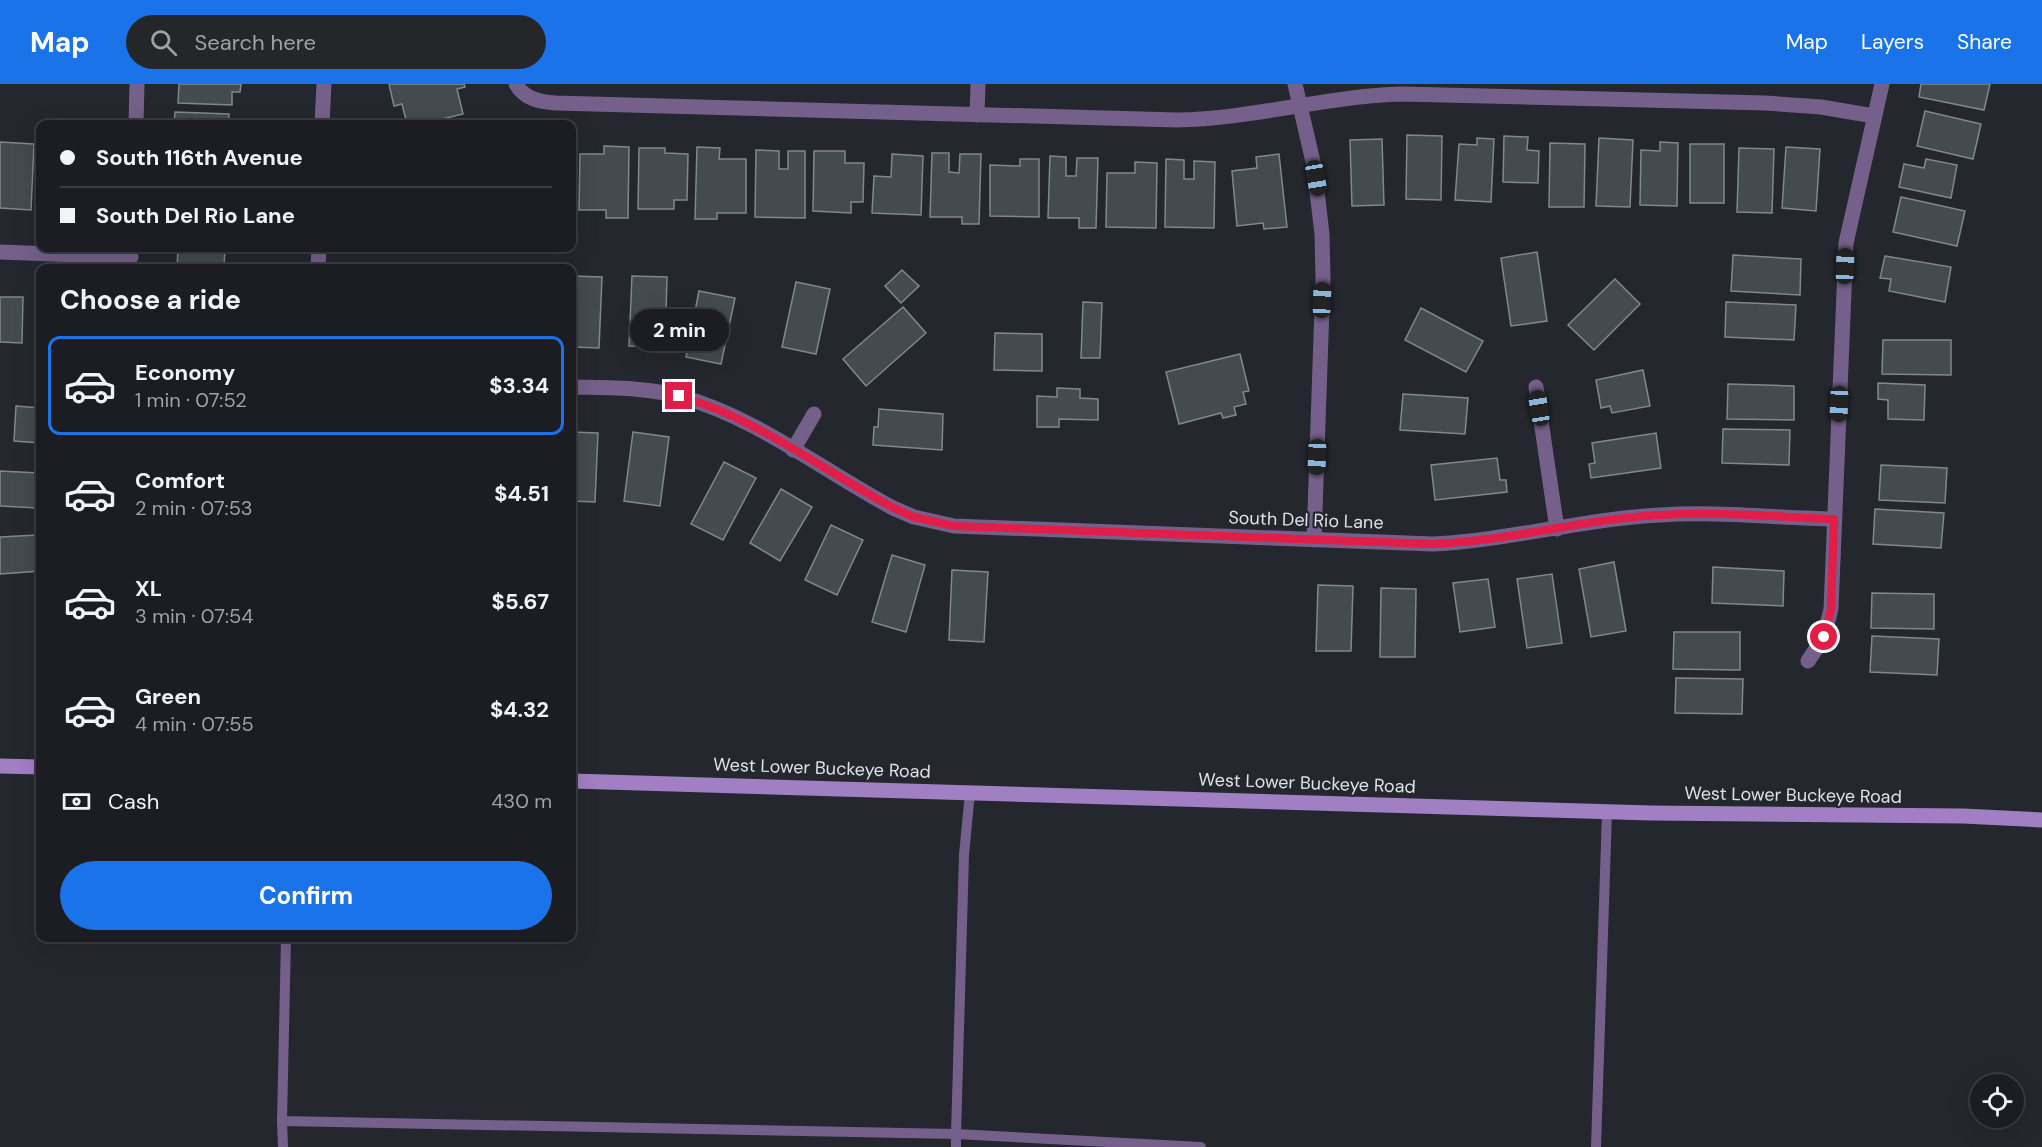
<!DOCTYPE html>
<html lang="en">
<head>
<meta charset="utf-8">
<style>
	:root { --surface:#1b1d22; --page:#24262a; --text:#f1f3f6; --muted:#a0a2a5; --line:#393b40; --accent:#1a73e8 }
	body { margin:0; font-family:"DM Sans",sans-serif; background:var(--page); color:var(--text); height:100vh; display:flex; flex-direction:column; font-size:22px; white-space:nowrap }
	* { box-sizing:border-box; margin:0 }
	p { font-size:20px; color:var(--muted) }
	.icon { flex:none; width:33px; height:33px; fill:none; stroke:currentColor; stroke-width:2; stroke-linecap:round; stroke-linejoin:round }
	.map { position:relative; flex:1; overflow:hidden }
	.panel { position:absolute; left:36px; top:180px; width:540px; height:678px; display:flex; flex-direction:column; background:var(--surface); border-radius:12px; box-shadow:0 6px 24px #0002,0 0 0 2px var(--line) }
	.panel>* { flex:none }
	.banner { position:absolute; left:36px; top:36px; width:540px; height:132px; border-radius:12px; box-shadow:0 6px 24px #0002,0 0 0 2px var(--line); display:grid; align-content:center; height:132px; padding:0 24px; background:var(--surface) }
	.tools { position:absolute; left:1970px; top:990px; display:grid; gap:12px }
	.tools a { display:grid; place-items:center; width:54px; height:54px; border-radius:50%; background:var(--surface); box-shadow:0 6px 24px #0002,0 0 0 2px var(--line); font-size:30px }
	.end { position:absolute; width:27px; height:27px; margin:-14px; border:8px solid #e11d48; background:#fff; box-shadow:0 0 0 3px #fff }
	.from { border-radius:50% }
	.bubble { position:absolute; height:42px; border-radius:21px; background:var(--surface); box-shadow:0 6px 24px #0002,0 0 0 2px var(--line); font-size:20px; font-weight:700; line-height:42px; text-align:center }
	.car { position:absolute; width:18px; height:36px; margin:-18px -9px; border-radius:8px; box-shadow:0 0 4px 2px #0007; background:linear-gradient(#222 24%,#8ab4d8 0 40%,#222 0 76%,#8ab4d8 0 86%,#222 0) }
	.banner b { display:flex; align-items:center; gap:21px; height:57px; font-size:22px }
	.banner b+b { border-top:2px solid var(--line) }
	.banner i { width:15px; height:15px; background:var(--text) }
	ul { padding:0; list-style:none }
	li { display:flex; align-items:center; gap:18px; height:99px; margin:0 12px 9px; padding:0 12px; border:3px solid transparent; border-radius:12px }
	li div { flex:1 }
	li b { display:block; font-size:22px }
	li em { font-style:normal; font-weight:700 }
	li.on { border-color:var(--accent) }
	li>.icon { width:54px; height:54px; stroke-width:1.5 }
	h2 { padding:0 24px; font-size:27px; line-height:72px }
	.pay { display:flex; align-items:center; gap:15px; height:66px; padding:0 24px; font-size:22px }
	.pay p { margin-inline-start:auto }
	.cta { display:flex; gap:12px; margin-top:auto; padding:12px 24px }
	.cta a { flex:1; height:69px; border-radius:36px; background:var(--accent); color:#fff; font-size:24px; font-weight:700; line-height:69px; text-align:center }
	header { display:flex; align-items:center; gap:36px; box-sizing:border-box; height:84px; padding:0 30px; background:var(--accent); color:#fff }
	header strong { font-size:28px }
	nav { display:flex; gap:33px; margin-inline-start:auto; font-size:21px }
	.search { width:420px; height:54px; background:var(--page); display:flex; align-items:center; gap:15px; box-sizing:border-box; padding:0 21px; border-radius:33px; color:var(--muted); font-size:22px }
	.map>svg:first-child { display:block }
</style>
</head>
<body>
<header>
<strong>Map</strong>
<div class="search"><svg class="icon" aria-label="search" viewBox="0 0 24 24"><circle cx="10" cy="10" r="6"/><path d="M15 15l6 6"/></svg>Search here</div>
<nav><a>Map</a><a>Layers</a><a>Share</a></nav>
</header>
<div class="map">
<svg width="2042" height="1063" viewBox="0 0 2042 1063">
	<rect width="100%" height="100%" fill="#24272e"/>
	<g fill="#434a50" stroke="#80888e" stroke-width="1.5">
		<polygon points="179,0 241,0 240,8 232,8 232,21 178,19"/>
		<polygon points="389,0 464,0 465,3 457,5 463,30 421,40 407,40 402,20 394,22"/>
		<polygon points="1921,0 1990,0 1984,26 1919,13"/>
		<polygon points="1925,27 1981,40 1973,75 1917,62"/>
		<polygon points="175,28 229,30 228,40 174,40"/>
		<polygon points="1407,51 1442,52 1441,116 1406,115"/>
		<polygon points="1504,52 1528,53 1527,66 1539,67 1538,99 1503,98"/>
		<polygon points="1477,54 1494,55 1491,118 1455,116 1459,60 1477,61"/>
		<polygon points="1599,54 1633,56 1630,123 1596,122"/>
		<polygon points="1382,55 1384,121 1352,122 1350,56"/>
		<polygon points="0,58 34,60 31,126 0,124"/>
		<polygon points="1660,58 1678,59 1677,122 1640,121 1641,66 1660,67"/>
		<polygon points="1550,59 1585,60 1584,123 1549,123"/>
		<rect x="1690" y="60" width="34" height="59"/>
		<polygon points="604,62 629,63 628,134 606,134 606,126 579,126 580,70 604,70"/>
		<polygon points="697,63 720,64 719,75 746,75 746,129 717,129 717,135 695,135"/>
		<polygon points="1786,63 1820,65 1816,127 1782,124"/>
		<polygon points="639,64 665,64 665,69 688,70 687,116 674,116 674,125 638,125"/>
		<polygon points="1739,64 1774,65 1772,129 1737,128"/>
		<polygon points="756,66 779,67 779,85 788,85 788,67 805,67 805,134 755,133"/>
		<polygon points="814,67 845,67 845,79 864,79 863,118 851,118 851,129 813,127"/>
		<polygon points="932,69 949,69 949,88 959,89 960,70 981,70 979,140 962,140 962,133 930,133"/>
		<polygon points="892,70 923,72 921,131 872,129 874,92 891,93"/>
		<polygon points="1279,70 1287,143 1264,145 1263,139 1237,142 1232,87 1257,84 1256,73"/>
		<polygon points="1050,72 1066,73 1066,92 1076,92 1077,74 1098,74 1096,144 1079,144 1079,134 1048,134"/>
		<polygon points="1020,75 1039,75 1039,133 990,132 990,81 1020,82"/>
		<polygon points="1166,75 1184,76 1184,95 1194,95 1194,77 1215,78 1214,144 1165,143"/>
		<polygon points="1926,75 1957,81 1951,114 1899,103 1904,80 1924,84"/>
		<polygon points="1135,78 1157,79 1156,144 1106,143 1107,89 1135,89"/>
		<polygon points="1901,113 1965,127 1957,162 1893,148"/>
		<polygon points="178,164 225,164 224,184 177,184"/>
		<polygon points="1537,168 1547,237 1511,242 1501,174"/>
		<polygon points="1733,171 1801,175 1800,211 1731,207"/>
		<polygon points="1885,172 1951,183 1945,218 1889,207 1891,195 1880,194"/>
		<polygon points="902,186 919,202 901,219 885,202"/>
		<polygon points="572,192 602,193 599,264 572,263"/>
		<polygon points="632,192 667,193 665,263 629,262"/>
		<polygon points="1615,195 1640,220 1594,266 1568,241"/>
		<polygon points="796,198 830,205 816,270 782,263"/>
		<polygon points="699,207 735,214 721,280 686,273"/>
		<polygon points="0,213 23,213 22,259 0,258"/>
		<polygon points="1083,218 1102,219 1100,274 1081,274"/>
		<polygon points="1726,218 1796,221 1794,256 1725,253"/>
		<polygon points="903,223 926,249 866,302 843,275"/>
		<polygon points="1421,224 1483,257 1466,288 1405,256"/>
		<polygon points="995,249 1042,250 1042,287 994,286"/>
		<polygon points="1883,256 1951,256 1951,291 1882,290"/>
		<polygon points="1240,270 1249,307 1243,308 1246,320 1234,323 1236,331 1223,334 1221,329 1179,340 1166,288"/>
		<polygon points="1643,286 1650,322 1612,329 1610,322 1601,324 1596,296"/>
		<polygon points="1878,299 1925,301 1924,336 1888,335 1888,316 1878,315"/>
		<polygon points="1728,300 1794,302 1794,336 1727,335"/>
		<polygon points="1057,304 1080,305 1080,314 1098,315 1098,336 1059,335 1059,343 1037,343 1037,312 1057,313"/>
		<polygon points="1403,310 1468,314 1465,350 1400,346"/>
		<polygon points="16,322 40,324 40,359 14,357"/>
		<polygon points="879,325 943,330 942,366 873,361 874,343 878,343"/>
		<polygon points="1723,345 1790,346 1789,381 1722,379"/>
		<polygon points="572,348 598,349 595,418 572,417"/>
		<polygon points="633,348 669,353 660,422 624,417"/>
		<polygon points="1656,349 1661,384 1591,394 1589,380 1595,379 1592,359"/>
		<polygon points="1497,374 1500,396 1506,396 1507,408 1435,416 1431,381"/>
		<polygon points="724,378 756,394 723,456 691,440"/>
		<polygon points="1881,381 1947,384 1945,419 1879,416"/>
		<polygon points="0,387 39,389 37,424 0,422"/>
		<polygon points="781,405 812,423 780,477 750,459"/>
		<polygon points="1875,425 1944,429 1941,464 1873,460"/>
		<polygon points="831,441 863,456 837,511 805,496"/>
		<polygon points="37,451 40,487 0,490 0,453"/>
		<polygon points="892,471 925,481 906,548 872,538"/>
		<polygon points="1614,478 1626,547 1591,553 1579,485"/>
		<polygon points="1713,483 1784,487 1783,522 1712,519"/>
		<polygon points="952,486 988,488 984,558 949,556"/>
		<polygon points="1552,490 1562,559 1527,564 1517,495"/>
		<polygon points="1488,495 1495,543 1460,548 1453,499"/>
		<polygon points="1318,501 1353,502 1351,567 1316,567"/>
		<polygon points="1381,504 1416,505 1415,573 1380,573"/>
		<polygon points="1872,509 1934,510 1934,545 1871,544"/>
		<polygon points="1674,548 1740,548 1740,586 1673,585"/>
		<polygon points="1872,552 1939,555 1937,591 1870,588"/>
		<polygon points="1676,594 1743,595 1742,630 1675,629"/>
	</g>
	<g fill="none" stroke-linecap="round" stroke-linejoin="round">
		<g stroke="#74608a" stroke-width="10">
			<polyline points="970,708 964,771 956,1050 1201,1063"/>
			<polyline points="286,854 282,1037 956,1050 956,1063"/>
			<polyline points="282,1037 283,1063"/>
			<polyline points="1596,1063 1607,728"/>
		</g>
		<g stroke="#74608a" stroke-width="15">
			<path d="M516 0C524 15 540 18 556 19L1177 36C1253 35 1326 12 1402 10L1765 19 1821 23 1874 32"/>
			<polyline points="1295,0 1314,82 1322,150 1323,194 1314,456"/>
			<polyline points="977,31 978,0"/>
			<polyline points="136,40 137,0"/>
			<polyline points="0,168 131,173"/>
			<path d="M572 303C608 304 646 303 682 313 756 333 825 388 893 424L914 433 954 442 1433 460C1510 456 1584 435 1660 431 1717 427 1777 434 1834 435"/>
			<polyline points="1536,303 1557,445"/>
			<polyline points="793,366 814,330"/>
			<polyline points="1808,577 1824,553 1831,525 1846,159 1882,0"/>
		</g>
		<g stroke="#74608a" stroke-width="15">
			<polyline points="322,40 324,0"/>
			<polyline points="318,184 319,164"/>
		</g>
		<g stroke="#a07fc3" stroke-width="15">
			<polyline points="0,682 40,683"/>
			<polyline points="572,697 1651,729 1963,732 2042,736"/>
		</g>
	</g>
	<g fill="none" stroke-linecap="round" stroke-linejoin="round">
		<path stroke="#e11d48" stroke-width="8" d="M679 312C757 334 822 386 894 424L914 433 954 442 1433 460C1510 457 1584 435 1660 431 1718 427 1777 433 1834 435L1831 525 1824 553"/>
	</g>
	<g text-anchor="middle" stroke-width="4.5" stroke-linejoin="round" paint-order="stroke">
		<g font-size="18" fill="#dfe1e5" stroke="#24272e">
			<text transform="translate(1306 436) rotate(2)" y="6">South Del Rio Lane</text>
			<text transform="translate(822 684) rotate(2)" y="6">West Lower Buckeye Road</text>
			<text transform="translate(1307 699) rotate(2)" y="6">West Lower Buckeye Road</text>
			<text transform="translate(1793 711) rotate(1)" y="6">West Lower Buckeye Road</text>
		</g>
	</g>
</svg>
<div class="tools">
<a><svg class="icon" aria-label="locate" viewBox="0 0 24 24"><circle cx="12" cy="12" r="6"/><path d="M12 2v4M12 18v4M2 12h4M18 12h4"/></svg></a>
</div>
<i class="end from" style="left:1824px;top:553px"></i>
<i class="end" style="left:679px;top:312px"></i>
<div class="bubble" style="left:630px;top:225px;width:99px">2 min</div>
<i class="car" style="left:1316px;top:94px;rotate:170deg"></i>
<i class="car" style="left:1845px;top:182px;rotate:2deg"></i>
<i class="car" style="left:1322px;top:216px;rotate:2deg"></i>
<i class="car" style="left:1839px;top:320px;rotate:182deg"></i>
<i class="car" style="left:1539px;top:324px;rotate:351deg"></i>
<i class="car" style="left:1317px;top:373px;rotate:182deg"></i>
<div class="banner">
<b><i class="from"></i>South 116th Avenue</b>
<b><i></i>South Del Rio Lane</b>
</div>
<section class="panel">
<h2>Choose a ride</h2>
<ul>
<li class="on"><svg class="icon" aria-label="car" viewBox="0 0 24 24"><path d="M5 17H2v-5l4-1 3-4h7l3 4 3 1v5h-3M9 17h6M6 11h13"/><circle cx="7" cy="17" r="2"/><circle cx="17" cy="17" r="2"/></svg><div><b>Economy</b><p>1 min · 07:52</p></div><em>$3.34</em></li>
<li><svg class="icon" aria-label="car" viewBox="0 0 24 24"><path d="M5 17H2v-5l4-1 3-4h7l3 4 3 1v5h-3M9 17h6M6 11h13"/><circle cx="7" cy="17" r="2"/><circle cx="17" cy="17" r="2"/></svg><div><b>Comfort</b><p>2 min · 07:53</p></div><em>$4.51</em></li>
<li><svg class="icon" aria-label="car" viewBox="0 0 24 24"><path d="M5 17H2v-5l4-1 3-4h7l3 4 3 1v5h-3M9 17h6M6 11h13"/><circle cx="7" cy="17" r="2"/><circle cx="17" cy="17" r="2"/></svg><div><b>XL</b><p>3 min · 07:54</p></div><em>$5.67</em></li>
<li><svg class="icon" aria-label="car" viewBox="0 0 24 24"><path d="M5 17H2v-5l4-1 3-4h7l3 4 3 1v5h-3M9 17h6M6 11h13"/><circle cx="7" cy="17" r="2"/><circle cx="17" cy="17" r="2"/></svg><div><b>Green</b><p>4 min · 07:55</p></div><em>$4.32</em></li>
</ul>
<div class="pay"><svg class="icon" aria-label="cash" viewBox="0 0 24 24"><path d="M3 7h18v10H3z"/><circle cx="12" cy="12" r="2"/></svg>Cash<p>430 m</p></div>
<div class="cta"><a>Confirm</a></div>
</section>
</div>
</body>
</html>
